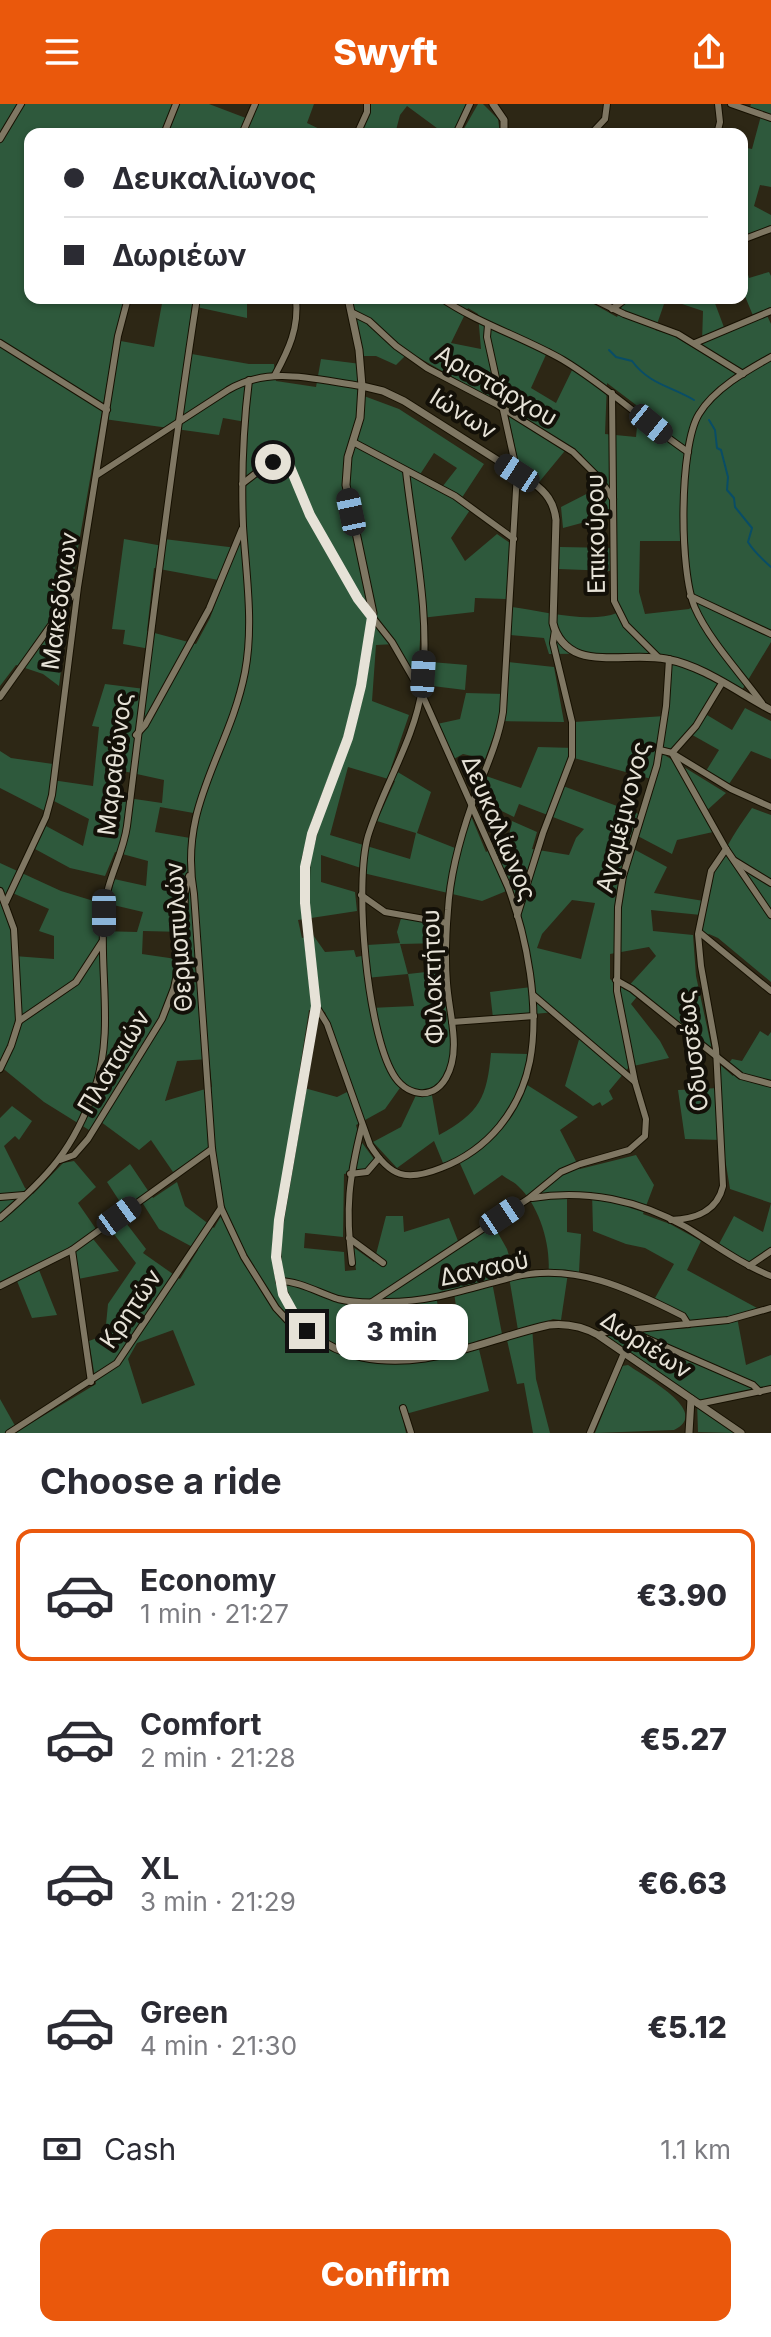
<!DOCTYPE html>
<html lang="en">
<head>
<meta charset="utf-8">
<style>
	:root { --surface:#fff; --page:#f2f2f3; --text:#2b2b33; --muted:#7c7c81; --line:#e1e1e2; --accent:#ea580c }
	body { margin:0; font-family:Inter,sans-serif; background:var(--page); color:var(--text); height:100vh; display:flex; flex-direction:column; font-size:30px; white-space:nowrap }
	* { box-sizing:border-box; margin:0 }
	p { font-size:26px; color:var(--muted) }
	.icon { flex:none; width:44px; height:44px; fill:none; stroke:currentColor; stroke-width:2; stroke-linecap:round; stroke-linejoin:round }
	.map { position:relative; height:1329px; overflow:hidden }
	.sheet { display:flex; flex-direction:column; background:var(--surface); flex:1 }
	.sheet>* { flex:none }
	.hud { position:absolute; left:24px; top:24px; width:724px; height:176px; border-radius:16px; box-shadow:0 2px 6px #0004; display:grid; align-content:center; height:176px; padding:0 40px; background:var(--surface) }
	.end { position:absolute; width:36px; height:36px; margin:-18px; border:10px solid #e6e2d7; background:#111; box-shadow:0 0 0 4px #111 }
	.from { border-radius:50% }
	.bubble { position:absolute; height:56px; border-radius:16px; background:var(--surface); box-shadow:0 2px 6px #0004; font-size:26px; font-weight:800; line-height:56px; text-align:center }
	.car { position:absolute; width:24px; height:48px; margin:-24px -12px; border-radius:10px; box-shadow:0 0 6px 2px #0007; background:linear-gradient(#222 24%,#8ab4d8 0 40%,#222 0 76%,#8ab4d8 0 86%,#222 0) }
	.hud b { display:flex; align-items:center; gap:28px; height:76px; font-size:30px }
	.hud b+b { border-top:2px solid var(--line) }
	.hud i { width:20px; height:20px; background:var(--text) }
	ul { padding:0; list-style:none }
	li { display:flex; align-items:center; gap:24px; height:132px; margin:0 16px 12px; padding:0 24px; border:4px solid transparent; border-radius:16px }
	li div { flex:1 }
	li b { display:block; font-size:30px }
	li em { font-style:normal; font-weight:800 }
	li.current { border-color:var(--accent) }
	li>.icon { width:72px; height:72px; stroke-width:1.5 }
	h2 { padding:0 40px; font-size:36px; line-height:96px }
	.pay { display:flex; align-items:center; gap:20px; height:88px; padding:0 40px; font-size:30px }
	.pay p { margin-inline-start:auto }
	.primary-button { display:flex; gap:16px; margin-top:auto; padding:16px 40px }
	.primary-button a { flex:1; height:92px; border-radius:16px; background:var(--accent); color:#fff; font-size:32px; font-weight:800; line-height:92px; text-align:center }
	header { display:flex; justify-content:space-between; align-items:center; height:104px; padding:0 40px; background:var(--accent); color:#fff; font-size:36px; font-weight:800 }
	.map>svg:first-child { display:block }
</style>
</head>
<body>
<header><svg class="icon" aria-label="menu" viewBox="0 0 24 24"><path d="M4 6h16M4 12h16M4 18h16"/></svg>Swyft<svg class="icon" aria-label="share" viewBox="0 0 24 24"><path d="M12 15V3M7 8l5-5 5 5M5 13v7h14v-7"/></svg></header>
<div class="map">
<svg width="771" height="1329" viewBox="0 0 771 1329">
	<rect width="100%" height="100%" fill="#2d2715"/>
	<g fill="#2e593c" fill-rule="evenodd">
		<path d="M0 0H209L251 16 258 0H314L307 19 330 30H181L165 21 161 30H30V194H125L115 236 154 243 163 194H247V214L192 202 186 249 249 260H274L276 277 316 283 321 255 361 260 364 292 399 305 484 360 461 395 470 406 451 434 465 457 497 430 510 439 506 495 475 494 474 508 421 514 419 557 467 561 465 586 416 580 395 540 376 541 372 597 409 611 391 664 431 688 417 729 460 746 471 712 486 748 508 736 512 717 537 728 532 745 569 751 576 734 584 725 519 700 514 713 479 696 486 672 521 684 538 643 575 644 576 630 574 618 665 612 671 554 640 549 549 550 544 534 510 531 512 503C542 507 590 520 617 509L611 467 559 465 560 443 615 444V410L563 424 561 403 604 381 581 350 568 343 540 377 519 363 507 304 409 248 396 261 376 252H360L352 194H583L617 213 626 194H661L664 200 655 226 672 231 697 246 702 238 703 207 682 200 685 194H713L725 226 754 214 742 185V151L749 174 769 168 771 172V204L765 207 771 220V538L742 586 721 577 702 608 732 626 745 604 771 617V655L751 647 729 680 706 667 719 646 687 628 666 652 726 689 703 710 713 728 677 736 672 750 632 729 628 742 667 763 654 789 704 797C716 760 729 736 752 704L771 711V878L718 834 709 830 706 832 699 826 701 811 651 806 653 827 693 831 696 872 712 946 640 889 631 900 660 937 669 954 629 963 609 987 613 995 602 1002 600 998 593 1002 565 982 581 929 555 908 493 914 490 888 532 883 511 785 482 797 363 769 364 765 321 751V778L355 788 357 807 298 816 302 834 313 831 325 848 354 846 356 853 367 851V841L400 839 397 828 402 811 444 821V839L400 840 408 870 444 866C449 902 466 960 431 986L439 1031C480 1009 487 993 491 949L527 950 524 979 578 1013 560 1026 580 1065 636 1051 654 1081 643 1110 670 1120 701 1137 687 1166 757 1204 737 1213 746 1261 771 1251V1282L698 1297 735 1329 698 1328 697 1297 605 1233 620 1228 691 1224 688 1213 655 1194 674 1160 645 1144 626 1140 593 1127 592 1088 567 1089V1128L581 1130 579 1168 568 1169 561 1216 553 1215 532 1223 536 1275 550 1329H533L524 1279 517 1280 507 1236 519 1232 509 1173 492 1178 502 1230 477 1237 489 1287 402 1311 406 1329H0V1295L18 1327 96 1280 89 1237 105 1231 108 1200 136 1159 110 1125 123 1115 146 1145 143 1149 180 1175 198 1146 159 1125 140 1095 124 1104 107 1078 130 1060 153 1094 177 1078 185 1102 214 1124 224 1107 214 1041 173 1068 151 1036 139 1046 97 1015 89 1026 44 998 0 962V759L61 787 97 798 100 827 137 828 143 808 109 800 114 775 146 782 148 757 115 748 105 772 70 764 35 745 46 722 83 742 89 715 50 695 45 707 0 684V647L11 654 53 660 52 676 93 682 99 623 92 622 105 580 145 585 150 545 123 540 125 526 112 525 124 435 163 442 164 435 237 444 246 429 243 374 246 318 223 314 219 331 104 315 109 267 71 484 59 582 43 570 16 561 0 582ZM468 204 478 210 481 245 451 239ZM549 244 575 260 556 299 531 284ZM607 279 648 310 637 323 636 333 605 330ZM434 349 457 364 439 387 417 375ZM640 437H688L690 482 694 492 703 495 689 505 645 510 639 488ZM154 464 224 477 210 514 196 540 147 527ZM574 654 655 676 644 712 563 682ZM348 663 395 677 377 717 416 729 410 755 330 731ZM123 667 164 676 162 699 121 693ZM160 703 199 710 196 735 155 728ZM8 787 49 805 39 827 54 832V855L14 852 12 829 0 798ZM572 796 595 799 581 855 537 844 542 830ZM143 827 185 828 187 841 183 856 142 850ZM649 843 656 852 625 886 610 875V850ZM408 870 414 902 370 904 366 874ZM309 906 325 908 351 986 337 993 297 982ZM209 955 212 983 165 997 177 957ZM402 981 417 989 401 1023 373 1038 397 1064 434 1037 443 1059 458 1055 474 1091 502 1071C507 1075 514 1078 518 1082 540 1102 552 1144 548 1172L516 1175 507 1145 494 1122 460 1142 449 1114 404 1128 403 1112H386L374 1158 353 1143 356 1166 345 1167 344 1148 304 1144 305 1129 343 1133 344 1070 372 1064 374 1055 360 1036 356 1021 385 1005ZM454 1189 462 1240 446 1245 436 1192ZM173 1226 195 1281 142 1300 128 1255 137 1239Z"/>
		<polygon points="370,0 466,0 453,30 445,30 407,2 400,11 395,30 359,30"/>
		<polygon points="478,0 483,0 498,15 500,30 461,30"/>
		<polygon points="751,0 771,0 771,83 760,81 754,102 771,111 771,123 742,134 742,43 752,45 762,8 750,3"/>
		<polygon points="508,558 554,563 564,618 499,617 485,655 463,650 452,656 437,620 460,615 466,589 505,590"/>
		<polygon points="760,927 768,932 771,928 771,1144 751,1160 719,1140 734,1112 763,1128 771,1099 730,1085 722,1036 685,1035 678,986 719,984 718,959 733,972 736,966 729,959 732,955 742,957"/>
		<polygon points="12,1002 32,1017 19,1036 15,1032 4,1042 25,1084 33,1090 63,1059 74,1057 96,1083 78,1099 96,1125 89,1130 119,1167 78,1175 71,1143 37,1161 57,1211 32,1214 15,1172 0,1178 0,1014"/>
		<path d="M628 1261C643 1272 713 1308 674 1326L595 1329 622 1262Z"/>
	</g>
	<g fill="none" stroke-linecap="round" stroke-linejoin="round">
		<g stroke="#094d66" stroke-width="2">
			<path d="M609 246 616 253 632 257C649 280 670 282 694 296"/>
			<path d="M709 316 715 326 717 344 721 346 728 373 727 386 734 394 735 403 752 424 748 438C754 448 762 455 771 463"/>
		</g>
		<defs>
			<g id="minor">
				<polyline points="731,0 771,14"/>
				<polyline points="164,30 176,0"/>
				<polyline points="242,30 255,0"/>
				<polyline points="357,30 367,8 367,0"/>
				<polyline points="456,30 470,0"/>
				<polyline points="591,30 605,15 607,0"/>
				<polyline points="717,30 720,18 718,0"/>
				<polyline points="0,35 21,0"/>
				<polyline points="742,136 771,125"/>
				<path d="M441 194C479 220 523 233 563 256 608 283 645 319 688 348"/>
				<polyline points="591,194 624,210 678,230 743,270"/>
				<polyline points="612,205 627,194"/>
				<polyline points="353,209 369,217 396,242 427,264 496,300 573,348 599,374 613,395"/>
				<polyline points="0,239 107,306"/>
				<polyline points="695,239 771,207"/>
				<path d="M275 271C289 245 299 224 296 194"/>
				<path d="M249 276C243 325 241 373 243 422 246 470 254 520 245 568 229 650 178 700 194 790L212 1045 221 1104 244 1153 276 1204 289 1218 303 1223"/>
				<polyline points="612,289 614,497 626,521 659,554"/>
				<polyline points="353,338 455,392 514,435"/>
				<path d="M406 367C414 438 431 512 422 584 415 635 383 683 368 732 354 781 367 926 393 970 405 991 432 998 446 974 462 946 449 910 447 879 445 855 446 830 448 806 450 771 460 734 472 700 483 670 498 640 503 608L517 369 487 233 488 221"/>
				<path d="M97 371 228 286C269 261 317 276 362 282"/>
				<path d="M242 380 269 359H282L290 363 310 411 358 495 392 538 421 588 508 783C527 834 540 903 530 957 520 1007 488 1046 441 1064 406 1078 390 1073 370 1041L327 920 316 902"/>
				<polyline points="690,492 771,530"/>
				<polyline points="722,579 696,622 672,649 726,745 771,811"/>
				<polyline points="0,593 76,486"/>
				<path d="M762 599C741 570 709 536 695 504 679 468 679 342 699 310 714 285 746 267 771 253"/>
				<polyline points="136,631 145,621 209,505 242,425"/>
				<polyline points="660,646 672,649 731,685 771,703"/>
				<polyline points="735,757 771,779"/>
				<polyline points="0,787 14,825 19,917 11,942 0,965"/>
				<polyline points="361,791 385,808 447,819"/>
				<polyline points="6,798 46,713 52,691 78,483 118,232 128,194"/>
				<polyline points="517,812 543,729 572,653 572,618 553,539 555,526"/>
				<polyline points="699,828 771,887"/>
				<polyline points="616,876 632,885 741,972 771,980"/>
				<polyline points="533,891 635,978"/>
				<polyline points="19,917 76,878 102,838"/>
				<polyline points="452,918 534,912"/>
				<polyline points="60,1056 74,1051 88,1035 162,915 174,884 183,841 185,789 189,772"/>
				<polyline points="350,1070 367,1068 379,1054"/>
				<polyline points="0,1093 24,1091"/>
				<path d="M532 1094C585 1085 639 1096 686 1123 714 1140 741 1160 771 1172"/>
				<path d="M0 1114C48 1073 74 1045 95 984 115 926 98 863 104 804 107 775 123 751 127 722 149 546 170 370 197 194"/>
				<path d="M671 1116C695 1115 717 1108 723 1082L716 945 701 862 698 830 711 767 726 745"/>
				<polyline points="349,1134 383,1159"/>
				<polyline points="72,1146 91,1278"/>
				<path d="M352 1159C345 1105 349 1074 362 1022"/>
				<polyline points="749,1162 771,1147"/>
				<path d="M279 1177C299 1177 319 1189 338 1195 354 1199 371 1199 387 1198 432 1198 471 1184 513 1173 574 1158 630 1185 683 1212L688 1220"/>
				<polyline points="0,1182 72,1146 212,1045"/>
				<polyline points="372,1198 528,1095 561,1068 580,1060 629,1046 645,1032 646,1015 635,978 617,887 618,803 623,772 657,661 666,602 669,555"/>
				<polyline points="633,1225 643,1233 753,1281 760,1288"/>
				<polyline points="598,1231 606,1228 728,1216 771,1204"/>
				<polyline points="698,1300 771,1285"/>
				<polyline points="403,1304 411,1329"/>
				<polyline points="9,1329 117,1259 221,1104"/>
				<polyline points="590,1329 624,1249"/>
			</g>
			<g id="tertiary">
				<polyline points="493,0 504,16 504,30"/>
				<path d="M348 194 359 246 362 282 360 314 348 353 346 381 373 509 361 582 348 634 316 718 306 755 305 799 316 902 278 1126C267 1222 334 1267 425 1254 467 1248 507 1230 549 1221 567 1219 582 1222 598 1231L741 1329"/>
				<path d="M362 282 383 287 404 297 532 378C546 388 554 398 556 416L553 519C556 533 566 545 580 550 604 558 640 550 666 555 704 562 737 588 771 606"/>
				<polyline points="689,1329 691,1295"/>
			</g>
		</defs>
		<use href="#minor" stroke="#161001" stroke-width="8"/>
		<use href="#tertiary" stroke="#161001" stroke-width="9"/>
		<use href="#minor" stroke="#7f7763" stroke-width="6"/>
		<use href="#tertiary" stroke="#7f7763" stroke-width="7"/>
	</g>
	<g fill="none" stroke-linecap="round" stroke-linejoin="round">
		<polyline stroke="#e6e2d7" stroke-width="10" points="273,358 282,359 290,363 310,411 358,495 372,513 361,582 348,634 312,730 305,763 305,799 316,902 279,1116 276,1153 283,1190 299,1219 307,1227"/>
	</g>
	<g text-anchor="middle" stroke-width="8" stroke-linejoin="round" paint-order="stroke">
		<g font-size="24" fill="#e6e2d7" stroke="#131008">
			<text transform="translate(496 282) rotate(30)" y="8">Αριστάρχου</text>
			<text transform="translate(463 310) rotate(32)" y="8">Ιώνων</text>
			<text transform="translate(596 430) rotate(-91)" y="8">Επικούρου</text>
			<text transform="translate(60 497) rotate(-82)" y="8">Μακεδόνων</text>
			<text transform="translate(115 660) rotate(-83)" y="8">Μαραθώνος</text>
			<text transform="translate(623 713) rotate(-76)" y="8">Αγαμέμνονος</text>
			<text transform="translate(499 724) rotate(67)" y="8">Δευκαλίωνος</text>
			<text transform="translate(179 833) rotate(-94)" y="8">Θερμοπυλών</text>
			<text transform="translate(433 873) rotate(-92)" y="8">Φιλοκτήτου</text>
			<text transform="translate(693 947) rotate(-97)" y="8">Οδυσσέως</text>
			<text transform="translate(114 958) rotate(-59)" y="8">Πλαταιών</text>
			<text transform="translate(484 1165) rotate(-12)" y="8">Δαναού</text>
			<text transform="translate(131 1205) rotate(-56)" y="8">Κρητών</text>
			<text transform="translate(646 1241) rotate(33)" y="8">Δωριέων</text>
		</g>
	</g>
</svg>
<i class="end from" style="left:273px;top:358px"></i>
<i class="end" style="left:307px;top:1227px"></i>
<div class="bubble" style="left:336px;top:1200px;width:132px">3 min</div>
<i class="car" style="left:651px;top:320px;rotate:129deg"></i>
<i class="car" style="left:517px;top:369px;rotate:303deg"></i>
<i class="car" style="left:351px;top:408px;rotate:348deg"></i>
<i class="car" style="left:423px;top:570px;rotate:3deg"></i>
<i class="car" style="left:104px;top:809px;rotate:180deg"></i>
<i class="car" style="left:119px;top:1112px;rotate:54deg"></i>
<i class="car" style="left:502px;top:1112px;rotate:56deg"></i>
<div class="hud">
<b><i class="from"></i>Δευκαλίωνος</b>
<b><i></i>Δωριέων</b>
</div>
</div>
<section class="sheet">
<h2>Choose a ride</h2>
<ul>
<li class="current"><svg class="icon" aria-label="car" viewBox="0 0 24 24"><path d="M5 17H2v-5l4-1 3-4h7l3 4 3 1v5h-3M9 17h6M6 11h13"/><circle cx="7" cy="17" r="2"/><circle cx="17" cy="17" r="2"/></svg><div><b>Economy</b><p>1 min · 21:27</p></div><em>€3.90</em></li>
<li><svg class="icon" aria-label="car" viewBox="0 0 24 24"><path d="M5 17H2v-5l4-1 3-4h7l3 4 3 1v5h-3M9 17h6M6 11h13"/><circle cx="7" cy="17" r="2"/><circle cx="17" cy="17" r="2"/></svg><div><b>Comfort</b><p>2 min · 21:28</p></div><em>€5.27</em></li>
<li><svg class="icon" aria-label="car" viewBox="0 0 24 24"><path d="M5 17H2v-5l4-1 3-4h7l3 4 3 1v5h-3M9 17h6M6 11h13"/><circle cx="7" cy="17" r="2"/><circle cx="17" cy="17" r="2"/></svg><div><b>XL</b><p>3 min · 21:29</p></div><em>€6.63</em></li>
<li><svg class="icon" aria-label="car" viewBox="0 0 24 24"><path d="M5 17H2v-5l4-1 3-4h7l3 4 3 1v5h-3M9 17h6M6 11h13"/><circle cx="7" cy="17" r="2"/><circle cx="17" cy="17" r="2"/></svg><div><b>Green</b><p>4 min · 21:30</p></div><em>€5.12</em></li>
</ul>
<div class="pay"><svg class="icon" aria-label="cash" viewBox="0 0 24 24"><path d="M3 7h18v10H3z"/><circle cx="12" cy="12" r="2"/></svg>Cash<p>1.1 km</p></div>
<div class="primary-button"><a>Confirm</a></div>
</section>
</body>
</html>
